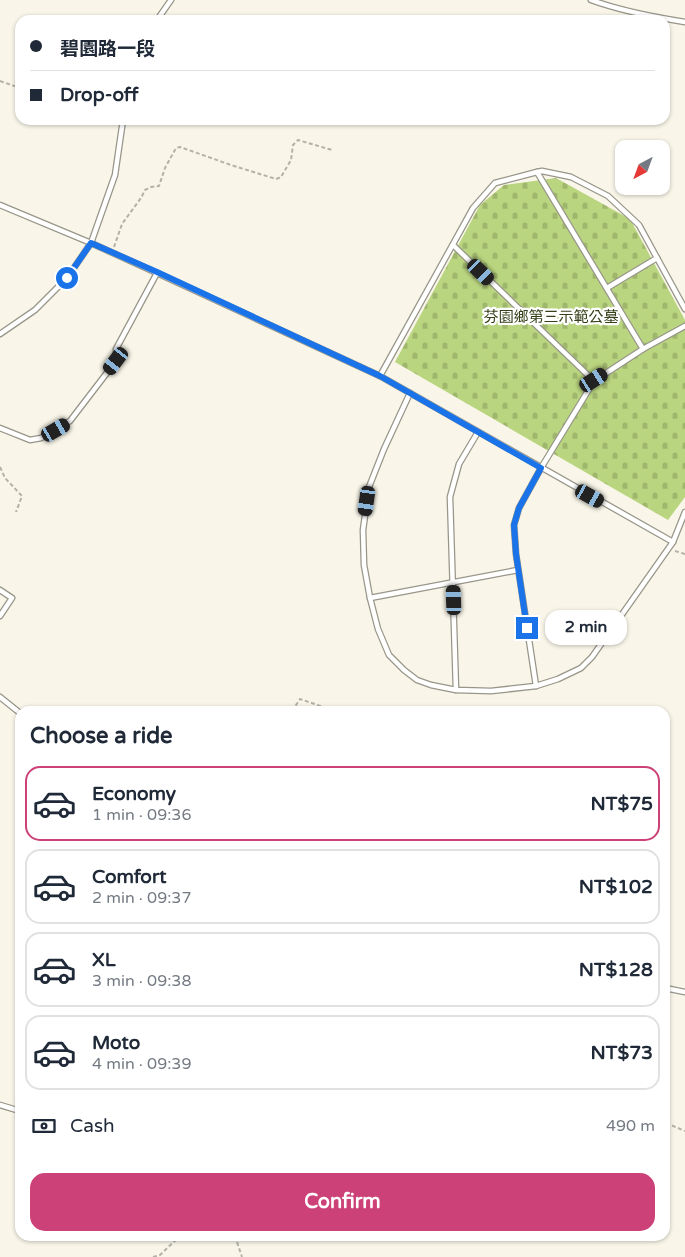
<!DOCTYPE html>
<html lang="en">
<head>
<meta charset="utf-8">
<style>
	:root { --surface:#fff; --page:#f6f6f7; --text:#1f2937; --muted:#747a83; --line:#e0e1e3; --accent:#cc4177 }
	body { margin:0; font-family:"Varela Round","Noto Sans TC",sans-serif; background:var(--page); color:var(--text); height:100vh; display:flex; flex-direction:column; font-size:19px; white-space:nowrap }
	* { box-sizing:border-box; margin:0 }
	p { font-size:16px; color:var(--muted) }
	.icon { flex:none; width:28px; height:28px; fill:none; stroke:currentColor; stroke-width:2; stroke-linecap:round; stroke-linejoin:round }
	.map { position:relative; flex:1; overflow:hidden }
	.drawer { position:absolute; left:15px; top:706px; width:655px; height:535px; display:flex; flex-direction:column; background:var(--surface); border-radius:15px; box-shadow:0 1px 4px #0004 }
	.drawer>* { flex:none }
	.hud { position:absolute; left:15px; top:15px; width:655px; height:110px; border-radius:15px; box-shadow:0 1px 4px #0004; display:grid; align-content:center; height:110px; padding:0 15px; background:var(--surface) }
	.needle { width:32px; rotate:221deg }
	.tools { position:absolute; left:615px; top:140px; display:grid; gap:10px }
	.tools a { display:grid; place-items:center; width:55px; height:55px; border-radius:10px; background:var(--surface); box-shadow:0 1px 4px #0004; font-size:25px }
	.end { position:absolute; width:22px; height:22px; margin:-11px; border:6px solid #1a73e8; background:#fff; box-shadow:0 0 0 2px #fff }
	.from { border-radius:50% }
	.bubble { position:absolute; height:35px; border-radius:15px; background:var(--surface); box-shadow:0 1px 4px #0004; font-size:16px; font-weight:700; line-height:35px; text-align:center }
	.car { position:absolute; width:15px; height:30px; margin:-15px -8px; border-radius:6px; box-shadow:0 0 4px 1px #0007; background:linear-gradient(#222 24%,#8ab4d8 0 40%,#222 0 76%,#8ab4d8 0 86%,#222 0) }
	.hud b { display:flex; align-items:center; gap:18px; height:48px; font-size:19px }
	.hud b+b { border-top:1px solid var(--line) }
	.hud i { width:12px; height:12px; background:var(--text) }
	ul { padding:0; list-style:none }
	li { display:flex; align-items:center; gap:15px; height:75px; margin:0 10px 8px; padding:0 5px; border:2px solid var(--line); border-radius:15px }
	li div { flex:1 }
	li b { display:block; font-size:19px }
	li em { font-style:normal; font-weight:700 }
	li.on { border-color:var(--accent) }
	li>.icon { width:45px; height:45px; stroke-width:1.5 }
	h2 { padding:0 15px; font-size:22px; line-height:60px }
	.pay { display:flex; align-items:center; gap:12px; height:55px; padding:0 15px; font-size:19px }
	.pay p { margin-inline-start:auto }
	.cta { display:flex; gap:10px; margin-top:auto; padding:10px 15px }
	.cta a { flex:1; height:58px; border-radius:15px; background:var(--accent); color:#fff; font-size:20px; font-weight:700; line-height:58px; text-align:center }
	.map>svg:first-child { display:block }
</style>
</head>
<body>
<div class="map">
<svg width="685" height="1257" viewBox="0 0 685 1257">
	<defs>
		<pattern id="cemetery-stones" width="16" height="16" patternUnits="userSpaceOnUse" patternTransform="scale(1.25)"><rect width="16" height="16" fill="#bad57f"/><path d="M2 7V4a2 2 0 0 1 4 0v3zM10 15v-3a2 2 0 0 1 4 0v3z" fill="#9fb66d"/></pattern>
	</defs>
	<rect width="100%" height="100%" fill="#f9f6e9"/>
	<polygon fill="url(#cemetery-stones)" points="556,178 630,219 685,320 685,497 668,520 395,362 480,205 504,185"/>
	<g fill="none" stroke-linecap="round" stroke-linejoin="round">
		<defs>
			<g id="lane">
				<path d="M591 0C621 11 653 17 685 22"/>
				<polyline points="157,20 171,0"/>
				<polyline points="537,172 643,349"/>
				<polyline points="0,205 91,243 157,273 380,376 673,542"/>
				<polyline points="453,245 594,381"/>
				<polyline points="607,288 657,258"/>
				<polyline points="0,334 35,310 67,278 91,243 115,175 123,120"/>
				<polyline points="380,376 473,208 495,183 537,172 542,171 571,177 608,196 639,225 685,309"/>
				<polyline points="410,393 384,449 369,487 363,530 364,565 370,598 378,629 389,655 404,670 417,680 431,685 456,690 491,691 536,686 558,679 581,668 592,657 673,542 685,512"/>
				<polyline points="0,428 30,440 41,438 70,421 116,361 116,349 157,273"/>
				<polyline points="0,590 12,598 0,616"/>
				<polyline points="370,598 518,570"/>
				<polyline points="536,686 516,554 514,525 519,508 541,468 594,381 643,349 685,326"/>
				<polyline points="456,690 450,497 459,464 478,432"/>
				<polyline points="0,697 20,713"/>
				<polyline points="665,988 685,992"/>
				<polyline points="0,1105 20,1111"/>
			</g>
		</defs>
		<use href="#lane" stroke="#989689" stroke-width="7"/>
		<g stroke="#b4b2a8" stroke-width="2" stroke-dasharray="4 2.5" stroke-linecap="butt">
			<polyline points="0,81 20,88"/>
			<polyline points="107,120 115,123"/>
			<polyline points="114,247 122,224 141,198 145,190 151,187 159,186 165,168 176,148 180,147 231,165 276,179 281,177 291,160 293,145 298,140 332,150"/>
			<polyline points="0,467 5,478 22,496 16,512"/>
			<polyline points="675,551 685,554"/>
			<polyline points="292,711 300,699 335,711"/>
			<polyline points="666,1123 685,1131"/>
			<polyline points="235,1236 242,1257"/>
			<polyline points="153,1257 160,1255 180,1236"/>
		</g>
		<use href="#lane" stroke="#fff" stroke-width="4.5"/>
	</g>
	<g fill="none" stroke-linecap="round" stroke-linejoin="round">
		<polyline stroke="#1a73e8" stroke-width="6" points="67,278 91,243 157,272 380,376 541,468 519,508 514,525 516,554 527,628"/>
	</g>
	<g text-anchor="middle" stroke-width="4.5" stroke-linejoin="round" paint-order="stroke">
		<g font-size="15" fill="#36411a" stroke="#fff">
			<text x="551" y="322">芬園鄉第三示範公墓</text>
		</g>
	</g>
</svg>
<div class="tools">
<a><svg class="needle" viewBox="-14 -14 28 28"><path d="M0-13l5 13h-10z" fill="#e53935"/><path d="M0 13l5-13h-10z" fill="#747a83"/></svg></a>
</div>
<i class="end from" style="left:67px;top:278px"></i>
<i class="end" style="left:527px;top:628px"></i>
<div class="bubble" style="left:545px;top:610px;width:82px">2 min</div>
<i class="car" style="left:481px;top:272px;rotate:134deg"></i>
<i class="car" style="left:116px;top:361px;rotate:217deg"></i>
<i class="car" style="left:594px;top:380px;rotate:57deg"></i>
<i class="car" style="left:56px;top:430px;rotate:60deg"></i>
<i class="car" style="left:590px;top:496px;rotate:119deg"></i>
<i class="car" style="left:367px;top:501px;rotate:188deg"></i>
<i class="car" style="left:454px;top:600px;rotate:358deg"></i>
<div class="hud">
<b><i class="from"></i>碧園路一段</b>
<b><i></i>Drop-off</b>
</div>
<section class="drawer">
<h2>Choose a ride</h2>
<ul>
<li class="on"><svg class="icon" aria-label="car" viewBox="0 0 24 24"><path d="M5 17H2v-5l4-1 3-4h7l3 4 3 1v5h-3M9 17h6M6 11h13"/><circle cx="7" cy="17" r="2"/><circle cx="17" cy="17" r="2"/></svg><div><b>Economy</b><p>1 min · 09:36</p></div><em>NT$75</em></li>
<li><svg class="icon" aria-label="car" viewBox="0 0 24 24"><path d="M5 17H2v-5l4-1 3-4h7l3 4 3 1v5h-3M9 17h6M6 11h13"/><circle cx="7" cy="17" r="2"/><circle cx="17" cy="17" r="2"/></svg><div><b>Comfort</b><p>2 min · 09:37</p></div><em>NT$102</em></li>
<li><svg class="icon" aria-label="car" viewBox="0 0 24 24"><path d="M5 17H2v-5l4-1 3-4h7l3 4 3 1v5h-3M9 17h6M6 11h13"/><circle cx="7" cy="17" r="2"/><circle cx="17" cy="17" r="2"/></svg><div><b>XL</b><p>3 min · 09:38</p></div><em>NT$128</em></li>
<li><svg class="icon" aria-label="car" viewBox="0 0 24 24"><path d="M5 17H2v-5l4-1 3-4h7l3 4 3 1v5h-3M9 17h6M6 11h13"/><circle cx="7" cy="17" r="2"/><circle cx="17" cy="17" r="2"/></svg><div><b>Moto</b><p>4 min · 09:39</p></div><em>NT$73</em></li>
</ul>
<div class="pay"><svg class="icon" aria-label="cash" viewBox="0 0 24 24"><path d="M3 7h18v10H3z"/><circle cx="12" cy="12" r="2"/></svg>Cash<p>490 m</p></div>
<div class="cta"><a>Confirm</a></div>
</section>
</div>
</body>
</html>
